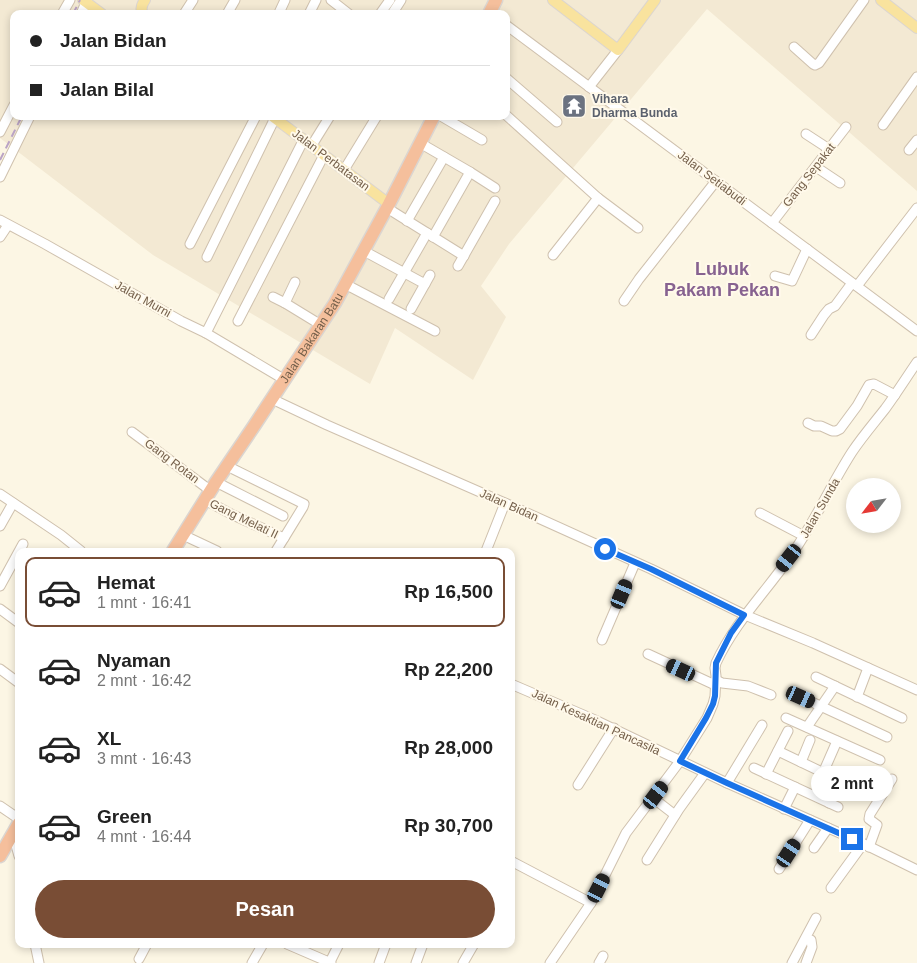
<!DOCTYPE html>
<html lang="id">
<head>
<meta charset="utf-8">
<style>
	:root { --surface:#fff; --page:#f2f2f2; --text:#222; --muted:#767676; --line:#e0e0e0; --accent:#794d35 }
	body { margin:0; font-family:Arial,sans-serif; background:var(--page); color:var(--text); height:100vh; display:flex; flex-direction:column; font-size:19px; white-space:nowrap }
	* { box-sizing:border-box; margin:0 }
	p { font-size:16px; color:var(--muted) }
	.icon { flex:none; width:28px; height:28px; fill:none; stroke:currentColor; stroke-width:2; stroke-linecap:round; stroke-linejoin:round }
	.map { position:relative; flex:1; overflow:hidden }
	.drawer { position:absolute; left:15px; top:548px; width:500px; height:400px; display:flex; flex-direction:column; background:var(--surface); border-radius:10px; box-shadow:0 2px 8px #0003 }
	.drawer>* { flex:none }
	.hud { position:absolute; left:10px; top:10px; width:500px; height:110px; border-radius:10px; box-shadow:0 2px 8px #0003; display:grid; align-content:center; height:110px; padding:0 20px; background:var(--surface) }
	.needle { width:32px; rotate:239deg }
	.buttons { position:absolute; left:846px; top:478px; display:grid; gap:10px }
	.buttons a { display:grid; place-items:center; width:55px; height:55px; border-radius:50%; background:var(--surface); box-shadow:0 2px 8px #0003; font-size:25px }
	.end { position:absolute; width:22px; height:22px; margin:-11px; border:6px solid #1a73e8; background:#fff; box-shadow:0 0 0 2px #fff }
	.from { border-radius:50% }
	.bubble { position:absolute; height:35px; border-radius:18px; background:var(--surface); box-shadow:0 2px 8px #0003; font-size:16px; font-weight:800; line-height:35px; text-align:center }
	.car { position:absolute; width:15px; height:30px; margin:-15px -8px; border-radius:6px; box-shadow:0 0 4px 1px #0007; background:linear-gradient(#222 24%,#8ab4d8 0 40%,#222 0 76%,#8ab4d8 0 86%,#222 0) }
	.hud b { display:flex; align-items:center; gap:18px; height:48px; font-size:19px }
	.hud b+b { border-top:1px solid var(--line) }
	.hud i { width:12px; height:12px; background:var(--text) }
	ul { padding:9px 0 0; list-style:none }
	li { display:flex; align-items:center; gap:15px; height:70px; margin:0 10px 8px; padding:0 10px; border:2px solid transparent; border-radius:10px }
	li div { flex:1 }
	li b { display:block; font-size:19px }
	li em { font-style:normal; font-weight:800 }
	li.current { border-color:var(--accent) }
	li>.icon { width:45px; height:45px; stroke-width:1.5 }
	.action { display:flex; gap:10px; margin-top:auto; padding:10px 20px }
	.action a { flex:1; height:58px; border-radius:30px; background:var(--accent); color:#fff; font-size:20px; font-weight:800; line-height:58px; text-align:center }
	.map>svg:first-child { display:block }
</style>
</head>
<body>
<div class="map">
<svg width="917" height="963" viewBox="0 0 917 963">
	<rect width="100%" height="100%" fill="#fcf6e4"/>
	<path fill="#f3e9d3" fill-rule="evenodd" d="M0 0H917V191L707 9 509 244 481 286 506 317 473 380 395 328 370 384 153 255 0 138ZM14 14H506V116H14Z"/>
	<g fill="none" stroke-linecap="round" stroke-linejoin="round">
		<defs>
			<g id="minor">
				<polyline points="331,0 349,14"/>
				<polyline points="279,13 285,0"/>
				<polyline points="62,14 70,0"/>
				<polyline points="81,14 87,0"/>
				<polyline points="184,14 193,0"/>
				<polyline points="227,14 235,0"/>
				<polyline points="309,14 316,0"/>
				<polyline points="380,14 390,0"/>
				<polyline points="392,14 401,0"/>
				<polyline points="506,25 917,331"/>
				<polyline points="794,47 813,64 815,65 819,63 864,0"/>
				<polyline points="506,78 557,122"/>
				<polyline points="589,87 618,50"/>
				<polyline points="506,115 598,198 638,228"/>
				<polyline points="441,116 482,140"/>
				<polyline points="883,125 917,77"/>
				<polyline points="0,132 14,105"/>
				<polyline points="806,134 829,149"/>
				<polyline points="420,143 470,172 495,188"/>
				<polyline points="312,145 330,116"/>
				<polyline points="909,150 917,140"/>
				<polyline points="816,167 840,183"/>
				<polyline points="344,170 377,116"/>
				<polyline points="0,177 30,116"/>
				<polyline points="387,208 464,256"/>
				<polyline points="0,220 45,244 181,321 206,333 285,380"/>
				<polyline points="407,221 444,157"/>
				<polyline points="772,223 846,127"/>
				<polyline points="0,237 8,225"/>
				<polyline points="433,237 470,172"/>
				<polyline points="190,244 256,116"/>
				<polyline points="364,251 425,284"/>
				<polyline points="553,255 598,198"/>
				<polyline points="207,257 275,118"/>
				<polyline points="458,266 495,201"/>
				<polyline points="775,276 792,281 807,249"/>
				<polyline points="295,282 285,303 321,325"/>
				<polyline points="345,284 435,331"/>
				<polyline points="857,286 917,208"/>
				<polyline points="273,297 285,303"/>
				<polyline points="389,299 427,233"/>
				<polyline points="624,301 639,279 716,181"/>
				<polyline points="411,309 430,275"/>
				<polyline points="238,321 324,155"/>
				<polyline points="206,333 304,139"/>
				<polyline points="811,335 824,315 829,309 835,306 852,283"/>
				<polyline points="272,399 327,425 505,503 651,569 745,615 813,643 917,690"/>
				<polyline points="808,423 814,426 821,426 832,431 836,431 840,429 857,406 869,385 874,384 895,395"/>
				<polyline points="132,432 211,491"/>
				<polyline points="227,466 304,504 303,507 276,551"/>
				<polyline points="216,482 283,516"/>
				<polyline points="0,494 61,535 81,551"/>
				<polyline points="205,500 233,515 284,538"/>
				<polyline points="760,513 804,536"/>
				<polyline points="0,526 13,503"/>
				<polyline points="183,535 217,551"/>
				<polyline points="486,551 505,503"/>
				<polyline points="0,586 23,544"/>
				<polyline points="0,609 19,623"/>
				<polyline points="602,640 635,563"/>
				<polyline points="648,654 715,685"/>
				<polyline points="0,669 19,683"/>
				<polyline points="816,677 902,718"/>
				<polyline points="716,680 722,683 748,686 771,695"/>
				<polyline points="511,684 595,720 727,783 862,843 917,870"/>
				<polyline points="801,697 887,737"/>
				<polyline points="857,697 868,668"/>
				<polyline points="786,718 880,760"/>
				<polyline points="807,727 835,686"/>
				<polyline points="778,751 851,786"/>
				<polyline points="801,762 810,740"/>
				<polyline points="754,768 838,807"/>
				<polyline points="823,773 837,741"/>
				<polyline points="766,774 788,731"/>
				<polyline points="727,783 762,725"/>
				<polyline points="578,785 614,728"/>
				<polyline points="653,798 675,815"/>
				<polyline points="829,803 839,781"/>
				<polyline points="0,806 19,819"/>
				<polyline points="784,809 795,787"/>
				<polyline points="13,834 19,856"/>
				<polyline points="869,847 877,825 869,819 870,814 892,779"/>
				<polyline points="814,848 828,828"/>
				<polyline points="647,860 679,809 705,773"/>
				<polyline points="511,861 591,903"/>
				<polyline points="779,869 810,820"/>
				<polyline points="831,888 863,844"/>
				<polyline points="35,944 39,963"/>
				<polyline points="287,944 331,963"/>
				<polyline points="139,959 147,944"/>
				<polyline points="330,962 339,944"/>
				<polyline points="252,963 263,944"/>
				<polyline points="379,963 386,944"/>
				<polyline points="416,963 423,944"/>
				<polyline points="463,963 474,944"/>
				<path d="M550 963 591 903 626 833 680 761 707 718 713 704 715 696 716 676 715 668 716 663C735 622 765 593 790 557 814 524 830 486 852 452 862 437 874 423 885 409 896 394 906 378 917 362"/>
				<polyline points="599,963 603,956"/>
				<polyline points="792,963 816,918"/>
				<polyline points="806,963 812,947 811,940"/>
			</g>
			<g id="major">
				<polyline points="83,0 102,14"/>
				<polyline points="553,0 618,50 655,0"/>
				<polyline points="881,0 917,28"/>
				<path d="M143 14C140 9 142 4 145 0"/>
				<polyline points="272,116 389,204"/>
			</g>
			<g id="highway">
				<polyline points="489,14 496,0"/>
				<path id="s1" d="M173 551 216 482 254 426 335 303 389 204 434 116"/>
				<polyline points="0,856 19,823"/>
			</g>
		</defs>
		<use href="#minor" stroke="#cfc1ae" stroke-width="11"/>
		<use href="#major" stroke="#dbd5d0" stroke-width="12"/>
		<use href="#highway" stroke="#dbd5d0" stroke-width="15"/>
		<use href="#minor" stroke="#fff" stroke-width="9"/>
		<use href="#major" stroke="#f9e39e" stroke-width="10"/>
		<use href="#highway" stroke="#f5bf9c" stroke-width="12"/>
		<g stroke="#baa3c5" stroke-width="2" stroke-dasharray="8 5" stroke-linecap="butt">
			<polyline points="73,14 80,0"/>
			<polyline points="0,160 22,116"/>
		</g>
	</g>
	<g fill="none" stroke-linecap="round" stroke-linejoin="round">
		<polyline stroke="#1a73e8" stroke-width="6" points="605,549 651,569 744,615 731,633 716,663 715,696 713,704 706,718 680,761 727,783 852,839"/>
	</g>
	<defs>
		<symbol id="temple-square" viewBox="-11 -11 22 22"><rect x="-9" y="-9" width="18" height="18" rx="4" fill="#6b7280" stroke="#fff9ea"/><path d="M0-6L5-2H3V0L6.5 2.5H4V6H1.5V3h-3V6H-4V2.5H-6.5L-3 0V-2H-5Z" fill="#fff"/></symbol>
	</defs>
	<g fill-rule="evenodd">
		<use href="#temple-square" x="560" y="92" width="28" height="28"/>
	</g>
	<g text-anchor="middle" stroke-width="4" stroke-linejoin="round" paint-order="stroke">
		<g font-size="12" font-weight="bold" fill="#5b616d" stroke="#fff9ea" text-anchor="start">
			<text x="592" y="103">Vihara<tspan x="592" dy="14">Dharma Bunda</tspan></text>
		</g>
		<g font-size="12" fill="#745f4a" stroke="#fff9ea">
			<text transform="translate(331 160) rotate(37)" y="4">Jalan Perbatasan</text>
			<text transform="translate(809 175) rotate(-52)" y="4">Gang Sepakat</text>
			<text transform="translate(712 178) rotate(37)" y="4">Jalan Setiabudi</text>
			<text transform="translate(143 299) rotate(29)" y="4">Jalan Murni</text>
			<text dy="4" stroke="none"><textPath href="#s1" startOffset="254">Jalan Bakaran Batu</textPath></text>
			<text transform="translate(172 461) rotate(37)" y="4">Gang Rotan</text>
			<text transform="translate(509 505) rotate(24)" y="4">Jalan Bidan</text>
			<text transform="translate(820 508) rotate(-60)" y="4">Jalan Sunda</text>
			<text transform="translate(244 519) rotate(26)" y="4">Gang Melati II</text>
			<text transform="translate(596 722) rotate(25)" y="4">Jalan Kesaktian Pancasila</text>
		</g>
		<g font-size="18" font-weight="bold" fill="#876290" stroke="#fff9ea">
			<text x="722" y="275">Lubuk<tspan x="722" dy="21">Pakam Pekan</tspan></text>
		</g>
	</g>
</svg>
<div class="buttons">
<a><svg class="needle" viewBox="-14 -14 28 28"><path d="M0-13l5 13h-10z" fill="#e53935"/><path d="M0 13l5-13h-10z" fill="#767676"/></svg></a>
</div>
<i class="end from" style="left:605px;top:549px"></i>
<i class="end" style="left:852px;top:839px"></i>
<div class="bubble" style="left:811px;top:766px;width:82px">2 mnt</div>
<i class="car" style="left:789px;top:558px;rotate:218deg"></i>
<i class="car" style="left:622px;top:594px;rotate:23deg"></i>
<i class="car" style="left:681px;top:670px;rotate:295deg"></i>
<i class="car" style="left:801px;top:697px;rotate:114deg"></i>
<i class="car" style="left:656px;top:795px;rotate:37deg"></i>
<i class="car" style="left:789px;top:853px;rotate:33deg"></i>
<i class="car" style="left:599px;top:888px;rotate:27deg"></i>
<div class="hud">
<b><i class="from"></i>Jalan Bidan</b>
<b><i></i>Jalan Bilal</b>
</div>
<section class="drawer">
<ul>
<li class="current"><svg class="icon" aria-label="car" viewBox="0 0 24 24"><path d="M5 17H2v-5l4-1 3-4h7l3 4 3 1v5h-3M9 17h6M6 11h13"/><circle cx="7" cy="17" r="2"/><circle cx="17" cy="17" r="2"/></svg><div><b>Hemat</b><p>1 mnt · 16:41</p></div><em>Rp 16,500</em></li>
<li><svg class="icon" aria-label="car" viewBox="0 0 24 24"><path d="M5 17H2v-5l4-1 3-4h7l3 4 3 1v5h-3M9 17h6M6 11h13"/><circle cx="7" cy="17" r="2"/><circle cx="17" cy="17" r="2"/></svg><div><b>Nyaman</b><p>2 mnt · 16:42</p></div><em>Rp 22,200</em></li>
<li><svg class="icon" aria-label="car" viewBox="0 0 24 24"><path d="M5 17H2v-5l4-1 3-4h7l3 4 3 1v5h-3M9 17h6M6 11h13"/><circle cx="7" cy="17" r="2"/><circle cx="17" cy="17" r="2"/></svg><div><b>XL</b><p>3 mnt · 16:43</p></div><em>Rp 28,000</em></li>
<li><svg class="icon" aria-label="car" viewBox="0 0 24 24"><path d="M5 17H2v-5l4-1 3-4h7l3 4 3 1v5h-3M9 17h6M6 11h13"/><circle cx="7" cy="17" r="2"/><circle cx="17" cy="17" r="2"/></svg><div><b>Green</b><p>4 mnt · 16:44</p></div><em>Rp 30,700</em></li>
</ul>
<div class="action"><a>Pesan</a></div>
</section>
</div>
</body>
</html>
